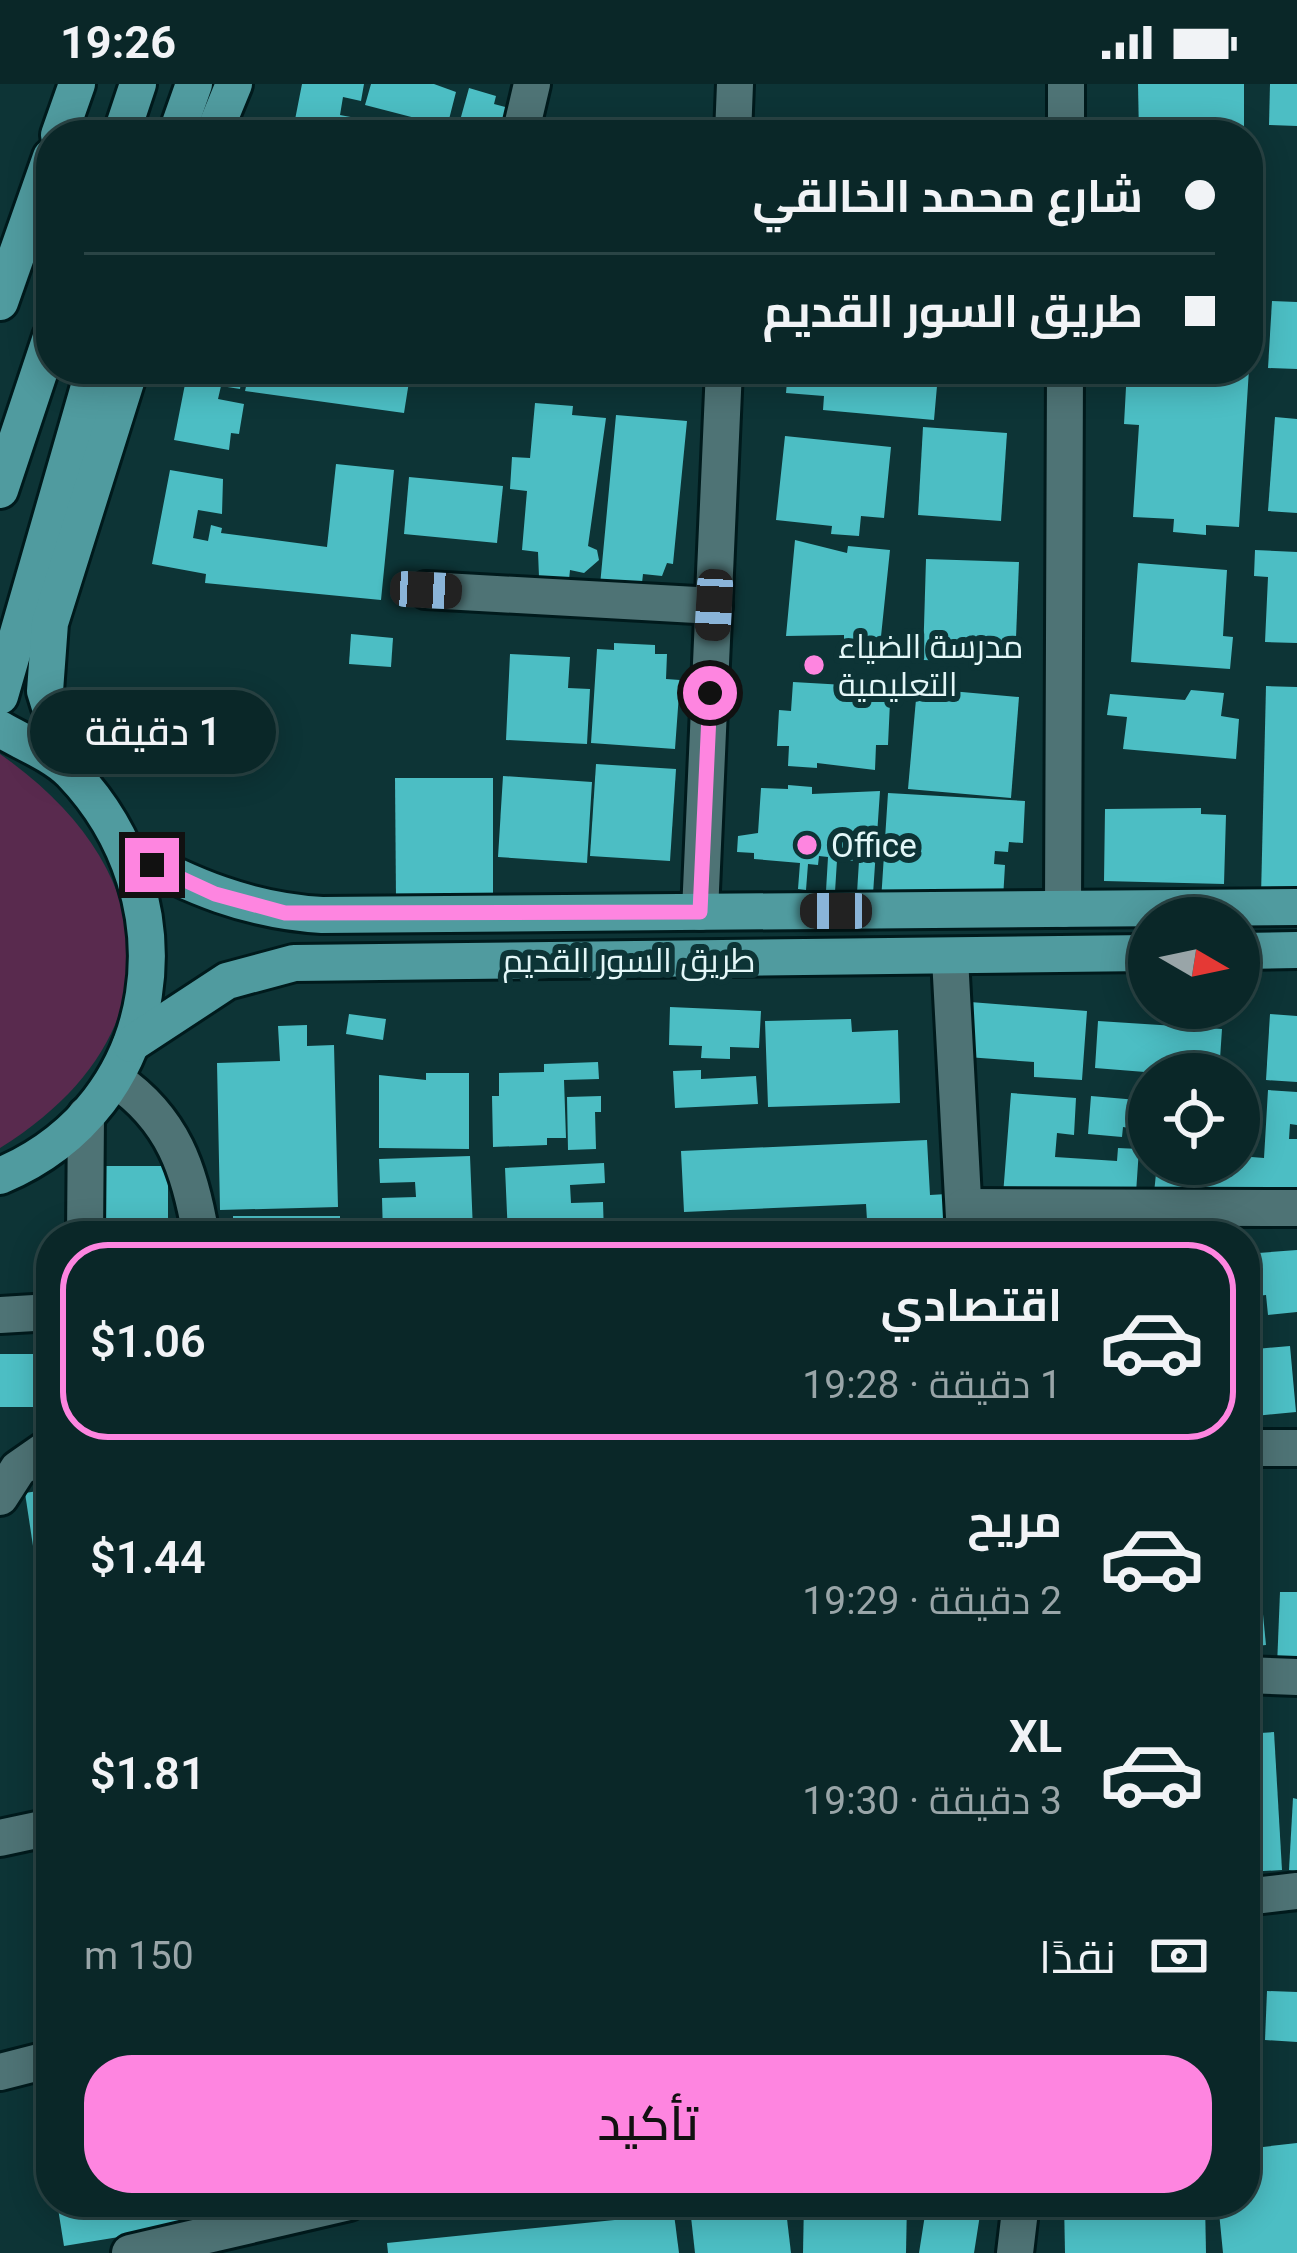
<!DOCTYPE html>
<html lang="ar">
<head>
<meta charset="utf-8">
<style>
	:root { --surface:#0a2728; --page:#132f30; --text:#f1f3f6; --muted:#99a5a8; --line:#2a4445; --accent:#fe85e0 }
	body { margin:0; font-family:Roboto,Cairo,sans-serif; background:var(--page); color:var(--text); direction:rtl; height:100vh; display:flex; flex-direction:column; font-size:45px; white-space:nowrap }
	* { box-sizing:border-box; margin:0 }
	p { font-size:39px; color:var(--muted) }
	.icon { flex:none; width:66px; height:66px; fill:none; stroke:currentColor; stroke-width:2; stroke-linecap:round; stroke-linejoin:round }
	.map { position:relative; flex:1; overflow:hidden; direction:ltr }
	.sheet { position:absolute; left:36px; top:1137px; width:1224px; height:996px; display:flex; flex-direction:column; background:var(--surface); border-radius:48px; box-shadow:0 6px 30px #0003,0 0 0 3px var(--line); direction:rtl }
	.sheet>* { flex:none }
	.hud { position:absolute; left:36px; top:36px; width:1227px; height:264px; border-radius:48px; box-shadow:0 6px 30px #0003,0 0 0 3px var(--line); direction:rtl; display:grid; align-content:center; height:264px; padding:0 48px; background:var(--surface) }
	.needle { width:78px; rotate:99deg }
	.tools { position:absolute; left:1128px; top:813px; display:grid; gap:24px }
	.tools a { display:grid; place-items:center; width:132px; height:132px; border-radius:50%; background:var(--surface); box-shadow:0 6px 30px #0003,0 0 0 3px var(--line); font-size:60px }
	.end { position:absolute; width:54px; height:54px; margin:-27px; border:15px solid #fe85e0; background:#111; box-shadow:0 0 0 6px #111 }
	.from { border-radius:50% }
	.bubble { position:absolute; height:84px; border-radius:42px; background:var(--surface); box-shadow:0 6px 30px #0003,0 0 0 3px var(--line); font-size:39px; font-weight:600; line-height:84px; text-align:center; direction:rtl }
	.car { position:absolute; width:36px; height:72px; margin:-36px -18px; border-radius:15px; box-shadow:0 0 9px 3px #0007; background:linear-gradient(#222 24%,#8ab4d8 0 40%,#222 0 76%,#8ab4d8 0 86%,#222 0) }
	.hud b { display:flex; align-items:center; gap:42px; height:114px; font-size:45px }
	.hud b+b { border-top:3px solid var(--line) }
	.hud i { width:30px; height:30px; background:var(--text) }
	ul { padding:21px 0 0; list-style:none }
	li { display:flex; align-items:center; gap:36px; height:198px; margin:0 24px 18px; padding:0 24px; border:6px solid transparent; border-radius:48px }
	li div { flex:1 }
	li b { display:block; font-size:45px }
	li em { font-style:normal; font-weight:600 }
	li.active { border-color:var(--accent) }
	li>.icon { width:108px; height:108px; stroke-width:1.5 }
	.pay { display:flex; align-items:center; gap:30px; height:132px; padding:0 48px; font-size:45px }
	.pay p { margin-inline-start:auto }
	.primary-button { display:flex; gap:24px; margin-top:auto; padding:24px 48px }
	.primary-button a { flex:1; height:138px; border-radius:48px; background:var(--accent); color:#111; font-size:48px; font-weight:600; line-height:138px; text-align:center }
	.status { display:flex; justify-content:space-between; align-items:center; height:84px; padding:0 60px; background:var(--surface); direction:ltr }
	.status svg { height:33px; fill:currentColor }
	.map>svg:first-child { display:block }
</style>
</head>
<body>
<div class="status"><b>19:26</b><svg viewBox="0 0 49 12"><path d="M0 12V9h3v3zM5 12V6h3v6zM10 12V3h3v9zM15 12V0h3v12zM26 1h20v11H26zM47 4h2v5h-2z"/></svg></div>
<div class="map">
<svg width="1297" height="2169" viewBox="0 0 1297 2169">
	<rect width="100%" height="100%" fill="#0d3436"/>
	<path fill="#592a4e" d="M0 670C166 786 178 953 0 1064Z"/>
	<g fill="#4cbec4">
		<polygon points="302,0 364,0 361,17 343,13 340,31 356,34 353,51 292,51"/>
		<polygon points="371,0 434,0 456,8 445,51 420,51 423,36 365,21"/>
		<polygon points="1138,0 1244,0 1244,51 1139,51"/>
		<polygon points="1270,0 1297,0 1297,42 1269,41"/>
		<polygon points="469,4 496,12 494,20 520,27 514,51 456,51"/>
		<polygon points="825,44 883,47 883,51 823,51"/>
		<polygon points="1272,217 1297,218 1297,285 1268,284"/>
		<polygon points="188,285 243,285 240,305 221,302 218,315 244,320 239,350 231,349 229,366 174,356"/>
		<polygon points="250,285 411,285 404,329 245,307"/>
		<polygon points="788,285 910,285 909,300 937,302 934,336 823,326 824,312 786,309"/>
		<polygon points="1127,285 1249,285 1239,443 1206,441 1206,451 1173,448 1174,435 1133,433 1139,341 1124,340"/>
		<polygon points="535,319 573,322 572,331 606,334 588,462 597,466 599,476 584,489 570,486 569,496 539,493 538,468 522,466 527,407 510,405 512,373 530,374"/>
		<polygon points="616,331 687,337 673,480 667,479 662,492 643,490 641,508 599,512"/>
		<polygon points="1275,333 1297,335 1297,429 1268,427"/>
		<polygon points="923,343 1007,349 1001,437 918,431"/>
		<polygon points="785,352 891,363 884,434 861,432 859,452 831,450 832,442 776,436"/>
		<polygon points="336,380 394,386 381,516 205,499 206,490 152,480 170,386 223,395 222,430 198,426 193,454 208,457 211,441 222,444 221,449 327,463"/>
		<polygon points="409,393 503,402 497,459 404,450"/>
		<polygon points="795,456 847,469 848,462 890,466 880,562 844,558 844,551 786,552"/>
		<polygon points="1255,466 1297,468 1297,559 1265,558 1268,493 1254,492"/>
		<polygon points="926,475 1019,478 1015,579 923,576"/>
		<polygon points="1138,479 1227,486 1223,552 1233,553 1230,585 1131,578"/>
		<polygon points="351,550 393,554 391,583 349,580"/>
		<polygon points="614,559 655,561 655,570 667,570 666,595 680,596 675,665 591,659 597,565 614,566"/>
		<polygon points="510,570 570,573 568,604 590,605 587,660 506,656"/>
		<polygon points="793,598 880,603 879,617 890,618 888,661 876,661 875,686 817,679 817,684 788,682 789,662 777,662 779,626 791,627"/>
		<polygon points="1266,602 1297,603 1297,812 1261,812"/>
		<polygon points="917,604 1019,613 1011,714 908,705"/>
		<polygon points="1191,606 1224,609 1221,632 1239,635 1236,675 1123,665 1127,633 1107,631 1110,610 1185,616"/>
		<polygon points="596,680 676,685 670,777 590,772"/>
		<polygon points="503,692 592,698 587,779 498,773"/>
		<polygon points="395,694 493,694 493,816 396,816"/>
		<polygon points="788,701 812,703 812,710 880,707 873,810 857,809 859,777 837,776 835,808 826,807 828,773 819,772 818,781 808,780 806,806 798,805 800,779 754,775 754,769 737,768 738,752 758,749 761,704 788,705"/>
		<polygon points="888,709 1025,717 1023,759 1009,758 1008,768 995,767 994,780 1005,781 1003,815 881,817"/>
		<polygon points="1201,724 1201,730 1226,731 1224,800 1104,797 1105,725"/>
		<polygon points="970,918 1087,927 1082,996 1034,993 1034,978 967,973"/>
		<polygon points="670,923 761,927 759,964 730,963 730,975 701,974 702,962 669,961"/>
		<polygon points="349,930 386,935 383,956 346,950"/>
		<polygon points="1270,930 1297,932 1297,998 1266,996"/>
		<polygon points="851,935 852,948 898,946 900,1019 768,1023 765,937"/>
		<polygon points="1098,937 1222,945 1219,990 1149,990 1149,1003 1144,1002 1145,988 1095,984"/>
		<polygon points="307,941 307,962 334,961 338,1123 220,1126 217,979 280,977 278,942"/>
		<polygon points="598,978 599,995 564,996 566,1054 547,1054 547,1061 493,1063 492,1012 499,1012 499,989 544,988 544,980"/>
		<polygon points="701,986 701,995 756,992 758,1020 675,1024 673,987"/>
		<polygon points="426,989 469,989 469,1065 379,1064 379,991 426,996"/>
		<polygon points="1268,1006 1297,1008 1297,1041 1290,1040 1289,1055 1297,1055 1297,1106 1261,1104 1260,1117 1154,1109 1157,1080 1239,1080 1239,1072 1264,1074"/>
		<polygon points="1011,1009 1076,1014 1074,1051 1057,1049 1055,1073 1117,1077 1118,1064 1139,1065 1136,1109 1003,1111"/>
		<polygon points="601,1012 601,1028 595,1028 596,1065 568,1066 567,1013"/>
		<polygon points="1091,1012 1149,1017 1149,1057 1136,1057 1137,1045 1123,1043 1122,1053 1088,1050"/>
		<polygon points="927,1056 930,1111 947,1110 949,1152 868,1152 866,1120 684,1128 681,1067"/>
		<polygon points="470,1072 473,1147 435,1149 435,1141 407,1142 408,1152 383,1152 382,1114 416,1113 415,1098 380,1099 379,1075"/>
		<polygon points="604,1079 605,1099 570,1101 571,1119 603,1118 604,1152 508,1152 505,1084"/>
		<rect x="106" y="1082" width="62" height="70"/>
		<rect x="233" y="1132" width="107" height="20"/>
		<polygon points="1297,1166 1297,1228 1268,1231 1266,1211 1245,1213 1245,1170"/>
		<polygon points="1290,1262 1296,1328 1245,1333 1245,1266"/>
		<rect x="0" y="1270" width="51" height="53"/>
		<polygon points="51,1405 51,1560 48,1561 25,1409"/>
		<polygon points="1258,1434 1263,1483 1245,1485 1245,1435"/>
		<polygon points="1280,1508 1297,1508 1297,1582 1277,1582"/>
		<polygon points="1261,1510 1266,1561 1245,1563 1245,1511"/>
		<polygon points="1274,1648 1282,1786 1245,1788 1245,1650"/>
		<polygon points="1293,1714 1297,1715 1297,1787 1289,1786"/>
		<polygon points="1267,1907 1297,1908 1297,1958 1265,1956"/>
		<polygon points="1245,1938 1252,1978 1245,1979"/>
		<polygon points="51,2012 51,2049 50,2049 40,2015"/>
		<polygon points="1297,2059 1297,2169 1223,2169 1218,2118 1245,2118 1245,2065"/>
		<polygon points="57,2118 194,2118 198,2140 64,2162"/>
		<polygon points="741,2118 785,2118 791,2169 695,2169 690,2124"/>
		<polygon points="804,2118 907,2118 906,2169 803,2169"/>
		<polygon points="927,2118 982,2118 974,2169 919,2169"/>
		<polygon points="1064,2118 1205,2118 1206,2169 1065,2169"/>
		<polygon points="674,2130 679,2169 388,2169 387,2159"/>
	</g>
	<g fill="none" stroke-linecap="round" stroke-linejoin="round">
		<defs>
			<g id="minor">
				<polyline points="520,51 532,0"/>
				<polyline points="733,51 735,0"/>
				<polyline points="1066,51 1066,0"/>
				<polyline points="426,506 714,522"/>
				<polyline points="1063,825 1065,285"/>
				<polyline points="700,828 724,285"/>
				<polyline points="950,874 965,1152"/>
				<path d="M116 996C173 1035 190 1086 201 1152"/>
				<polyline points="964,1123 1297,1124"/>
				<polyline points="85,1152 86,1031"/>
				<polyline points="0,1231 51,1228"/>
				<polyline points="1245,1364 1297,1364"/>
				<polyline points="0,1413 18,1385 51,1362"/>
				<polyline points="1245,1591 1297,1593"/>
				<polyline points="0,1754 51,1743"/>
				<polyline points="1245,1813 1297,1807"/>
				<polyline points="0,1988 51,1975"/>
				<polyline points="130,2169 349,2118"/>
				<polyline points="1015,2169 1021,2118"/>
			</g>
			<g id="major">
				<polyline points="59,51 77,0"/>
				<polyline points="121,51 138,0"/>
				<polyline points="176,51 194,0"/>
				<polyline points="213,51 234,0"/>
				<polyline points="0,218 51,73"/>
				<polyline points="0,406 51,253"/>
				<polyline points="0,612 94,285"/>
				<path d="M0 645C22 658 53 670 71 688 192 814 168 1021 0 1092"/>
				<polyline points="69,685 45,607 50,539 130,285"/>
				<path d="M127 767C189 802 250 827 322 831L1297 823"/>
				<polyline points="1239,867 1297,866"/>
				<polyline points="131,960 227,897 294,879 1149,869"/>
			</g>
		</defs>
		<use href="#minor" stroke="#001a1c" stroke-width="42"/>
		<use href="#major" stroke="#001a1c" stroke-width="42"/>
		<use href="#minor" stroke="#4e7375" stroke-width="36"/>
		<use href="#major" stroke="#509b9f" stroke-width="36"/>
	</g>
	<g fill="none" stroke-linecap="round" stroke-linejoin="round">
		<polyline stroke="#fe85e0" stroke-width="15" points="152,781 215,810 285,829 700,828 710,609"/>
	</g>
	<g fill="#fe85e0" stroke="#0d3436" stroke-width="4.5">
		<circle cx="814" cy="581" r="12"/>
		<circle cx="807" cy="761" r="12"/>
	</g>
	<g text-anchor="middle" stroke-width="12" stroke-linejoin="round" paint-order="stroke">
		<g font-size="33" fill="#e3f7f8" stroke="#0d3436" text-anchor="start">
			<text x="838" y="574">مدرسة الضياء<tspan x="838" dy="38">التعليمية</tspan></text>
			<text x="831" y="773">Office</text>
		</g>
		<g font-size="33" fill="#e3f7f8" stroke="#0d3436">
			<text x="629" y="888">طريق السور القديم</text>
		</g>
	</g>
</svg>
<div class="tools">
<a><svg class="needle" viewBox="-14 -14 28 28"><path d="M0-13l5 13h-10z" fill="#e53935"/><path d="M0 13l5-13h-10z" fill="#99a5a8"/></svg></a>
<a><svg class="icon" aria-label="locate" viewBox="0 0 24 24"><circle cx="12" cy="12" r="6"/><path d="M12 2v4M12 18v4M2 12h4M18 12h4"/></svg></a>
</div>
<i class="end from" style="left:710px;top:609px"></i>
<i class="end" style="left:152px;top:781px"></i>
<div class="bubble" style="left:30px;top:606px;width:246px">1 دقيقة</div>
<i class="car" style="left:426px;top:506px;rotate:93deg"></i>
<i class="car" style="left:714px;top:521px;rotate:183deg"></i>
<i class="car" style="left:836px;top:827px;rotate:270deg"></i>
<div class="hud">
<b><i class="from"></i>شارع محمد الخالقي</b>
<b><i></i>طريق السور القديم</b>
</div>
<section class="sheet">
<ul>
<li class="active"><svg class="icon" aria-label="car" viewBox="0 0 24 24"><path d="M5 17H2v-5l4-1 3-4h7l3 4 3 1v5h-3M9 17h6M6 11h13"/><circle cx="7" cy="17" r="2"/><circle cx="17" cy="17" r="2"/></svg><div><b>اقتصادي</b><p>1 دقيقة · 19:28</p></div><em>$1.06</em></li>
<li><svg class="icon" aria-label="car" viewBox="0 0 24 24"><path d="M5 17H2v-5l4-1 3-4h7l3 4 3 1v5h-3M9 17h6M6 11h13"/><circle cx="7" cy="17" r="2"/><circle cx="17" cy="17" r="2"/></svg><div><b>مريح</b><p>2 دقيقة · 19:29</p></div><em>$1.44</em></li>
<li><svg class="icon" aria-label="car" viewBox="0 0 24 24"><path d="M5 17H2v-5l4-1 3-4h7l3 4 3 1v5h-3M9 17h6M6 11h13"/><circle cx="7" cy="17" r="2"/><circle cx="17" cy="17" r="2"/></svg><div><b>XL</b><p>3 دقيقة · 19:30</p></div><em>$1.81</em></li>
</ul>
<div class="pay"><svg class="icon" aria-label="cash" viewBox="0 0 24 24"><path d="M3 7h18v10H3z"/><circle cx="12" cy="12" r="2"/></svg>نقدًا<p>150 m</p></div>
<div class="primary-button"><a>تأكيد</a></div>
</section>
</div>
</body>
</html>
